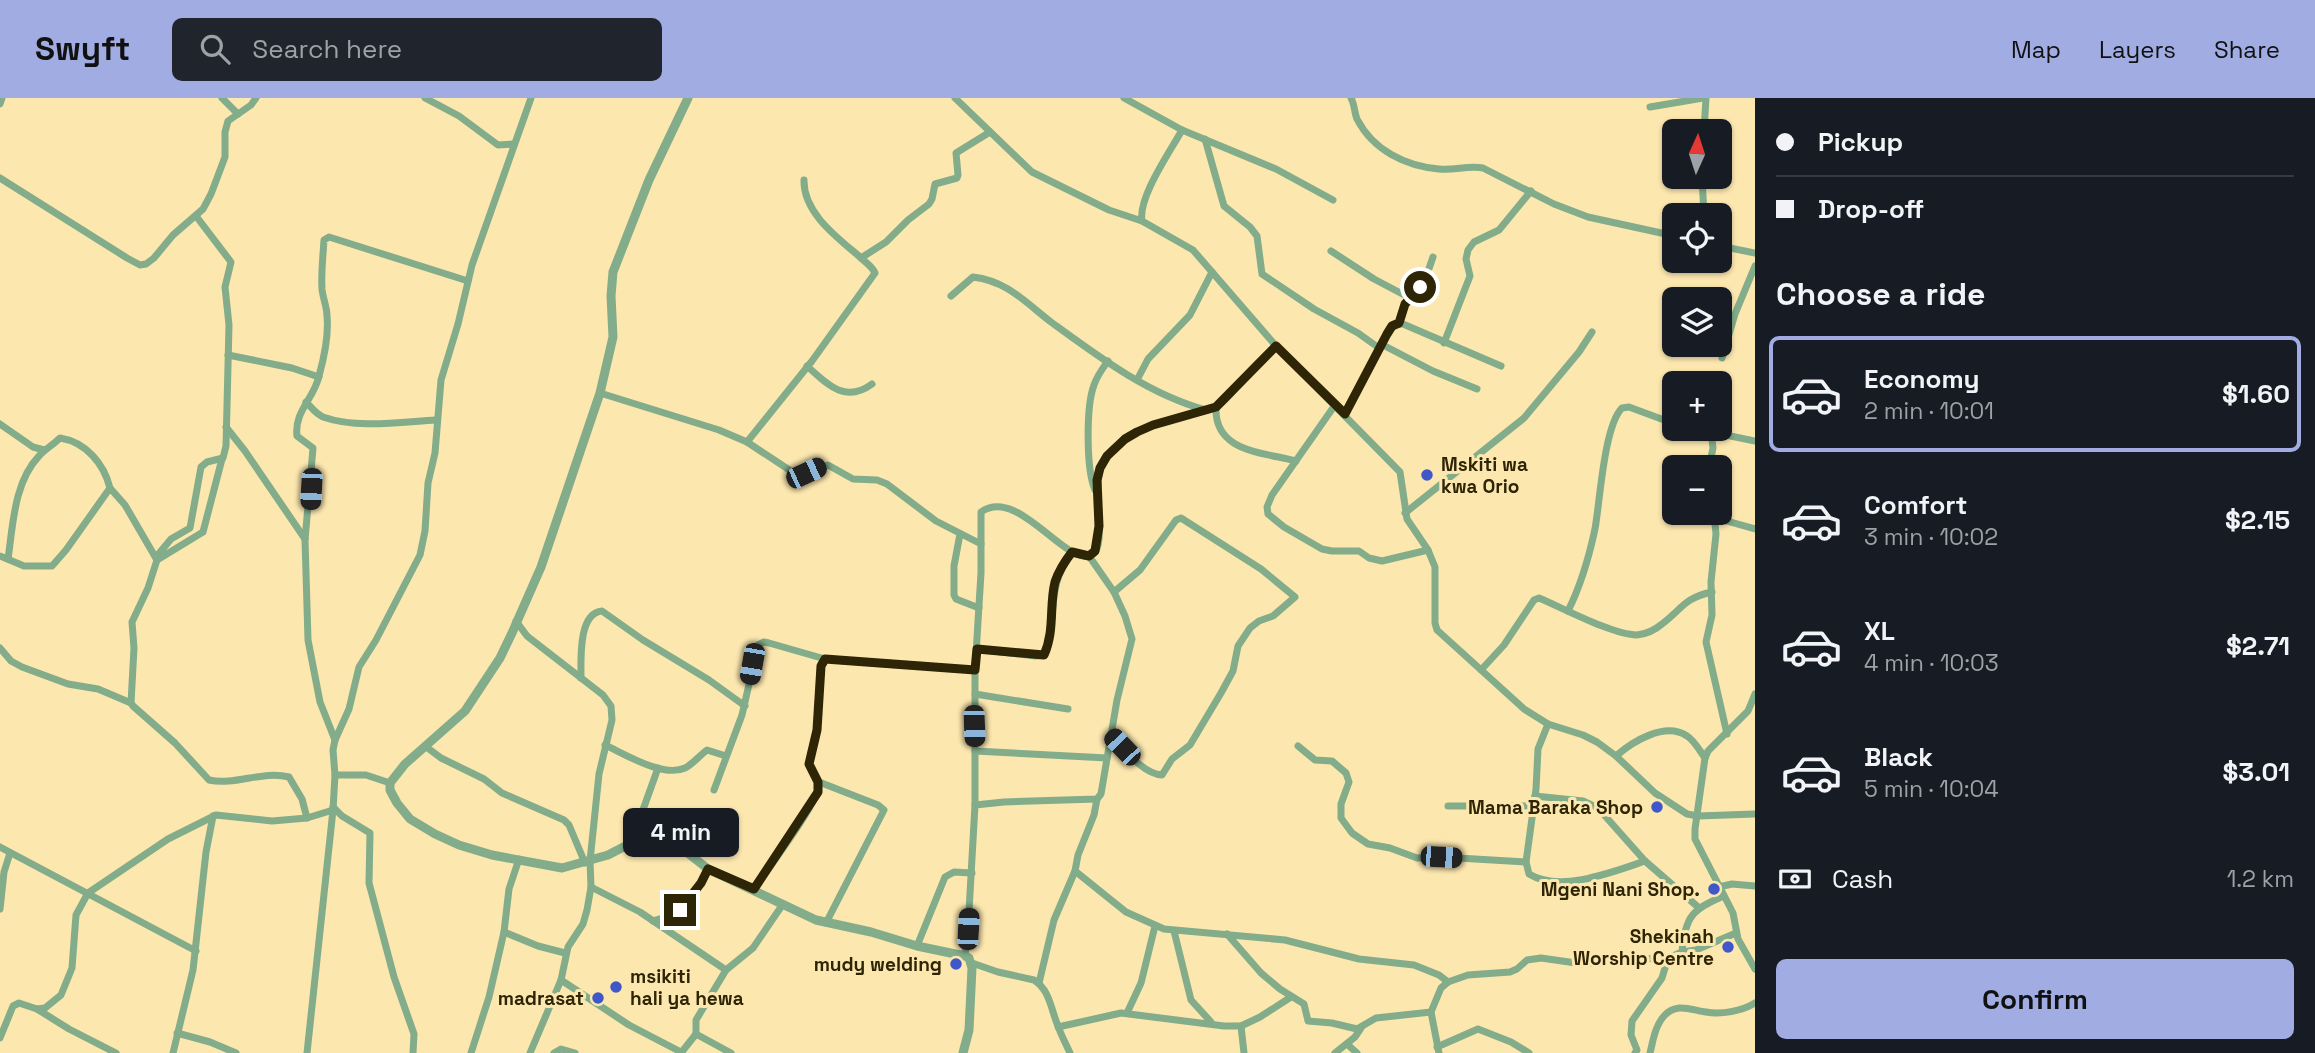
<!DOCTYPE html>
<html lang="en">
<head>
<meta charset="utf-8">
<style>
	:root { --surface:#171b24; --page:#20242c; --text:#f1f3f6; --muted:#9ea1a6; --line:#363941; --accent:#a1ade2 }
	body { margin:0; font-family:"Space Grotesk",sans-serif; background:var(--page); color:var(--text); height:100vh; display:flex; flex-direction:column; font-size:26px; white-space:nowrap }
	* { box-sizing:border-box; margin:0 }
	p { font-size:23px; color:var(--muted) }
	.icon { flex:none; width:38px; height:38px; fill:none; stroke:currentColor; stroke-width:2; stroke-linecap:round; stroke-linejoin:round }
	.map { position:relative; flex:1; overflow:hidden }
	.panel { display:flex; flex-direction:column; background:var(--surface); width:560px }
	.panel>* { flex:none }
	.hud { display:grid; align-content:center; height:154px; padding:0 21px; background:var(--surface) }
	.needle { width:46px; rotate:3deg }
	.controls { position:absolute; left:1662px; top:21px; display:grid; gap:14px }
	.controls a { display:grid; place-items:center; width:70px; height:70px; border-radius:10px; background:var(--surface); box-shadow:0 2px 5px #0004; font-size:35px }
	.end { position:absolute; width:32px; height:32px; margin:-16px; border:9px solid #2e2406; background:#fff; box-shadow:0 0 0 4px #fff }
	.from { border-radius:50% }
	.bubble { position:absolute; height:49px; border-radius:10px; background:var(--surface); box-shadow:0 2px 5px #0004; font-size:23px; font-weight:700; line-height:49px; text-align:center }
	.car { position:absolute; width:21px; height:42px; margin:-21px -10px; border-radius:9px; box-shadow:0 0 5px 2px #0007; background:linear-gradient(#222 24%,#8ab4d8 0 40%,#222 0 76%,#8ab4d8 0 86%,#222 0) }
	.hud b { display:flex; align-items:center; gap:24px; height:66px; font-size:26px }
	.hud b+b { border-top:2px solid var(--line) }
	.hud i { width:18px; height:18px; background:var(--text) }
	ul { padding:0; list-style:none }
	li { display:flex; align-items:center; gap:21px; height:116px; margin:0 14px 10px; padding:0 7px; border:4px solid transparent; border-radius:10px }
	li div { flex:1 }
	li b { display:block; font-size:26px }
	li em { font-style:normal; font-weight:700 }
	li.on { border-color:var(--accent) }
	li>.icon { width:63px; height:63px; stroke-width:1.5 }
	h2 { padding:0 21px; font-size:32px; line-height:84px }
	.pay { display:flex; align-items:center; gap:18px; height:77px; padding:0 21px; font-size:26px }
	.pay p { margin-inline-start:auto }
	.primary-button { display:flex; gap:14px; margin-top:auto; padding:14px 21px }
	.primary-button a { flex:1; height:80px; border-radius:10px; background:var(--accent); color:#111; font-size:28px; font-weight:700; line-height:80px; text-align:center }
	header { display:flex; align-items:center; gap:42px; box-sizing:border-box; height:98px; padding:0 35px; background:var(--accent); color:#111 }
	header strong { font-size:33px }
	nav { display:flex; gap:38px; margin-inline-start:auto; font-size:24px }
	.search { width:490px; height:63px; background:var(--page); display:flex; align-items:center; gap:18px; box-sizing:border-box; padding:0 24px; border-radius:10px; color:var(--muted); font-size:26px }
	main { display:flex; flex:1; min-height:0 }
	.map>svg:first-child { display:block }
</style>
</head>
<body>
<header>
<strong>Swyft</strong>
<div class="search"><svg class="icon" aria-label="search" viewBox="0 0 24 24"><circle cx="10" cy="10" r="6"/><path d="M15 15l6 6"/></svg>Search here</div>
<nav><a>Map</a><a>Layers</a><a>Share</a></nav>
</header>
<main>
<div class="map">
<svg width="1755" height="955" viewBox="0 0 1755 955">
	<rect width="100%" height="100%" fill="#fce7af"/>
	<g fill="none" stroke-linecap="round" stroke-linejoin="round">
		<g stroke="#82ac8a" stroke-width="7">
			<polyline points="222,0 238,16"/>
			<polyline points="425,0 459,18 498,47 514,46"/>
			<polyline points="955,0 1032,74 1109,112 1142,123"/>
			<polyline points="1124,0 1182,32 1276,71 1333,102"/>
			<path d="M1351 0C1355 7 1354 14 1357 21 1373 52 1405 68 1439 71 1454 73 1468 67 1483 70L1554 106 1588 119 1675 138"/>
			<polyline points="0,6 2,0"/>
			<polyline points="1650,9 1703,0"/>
			<path d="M1182 32C1170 54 1138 99 1142 123L1193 152 1276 248 1400 374 1407 421 1428 452 1435 469V525L1437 532 1524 611 1548 626 1583 637 1597 644 1616 658 1655 695 1687 716 1698 718 1755 716"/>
			<polyline points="1704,33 1706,0"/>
			<polyline points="1205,41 1224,108 1250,129 1257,138 1262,176 1314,211 1358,235 1379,250"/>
			<polyline points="1702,79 1704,117"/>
			<polyline points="0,80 127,160 140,167 146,166 154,160 173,137 203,111 211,96 225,59 225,34 228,23 251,7 256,0"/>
			<polyline points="1720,148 1755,155"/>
			<polyline points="1331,153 1374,181 1410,200"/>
			<polyline points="861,160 886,144 908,122 929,106 932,101 935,86 957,80 958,77 956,55 990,34"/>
			<path d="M951 198 973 179C1007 183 1025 204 1051 224 1099 259 1148 296 1206 312"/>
			<polyline points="1399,225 1405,206 1425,182 1433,159"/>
			<polyline points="1444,245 1470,178 1466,161 1468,152 1474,144 1499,132 1531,93"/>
			<polyline points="1381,246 1433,273 1477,291"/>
			<polyline points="228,257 292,270 319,279"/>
			<polyline points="1722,260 1735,216 1755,168"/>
			<path d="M807 268C827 286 845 306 872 286"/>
			<polyline points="1137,282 1148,261 1190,217 1212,174"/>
			<polyline points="600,295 719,332 747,344 797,377 828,367 853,381 877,382 887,386 936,423 981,446"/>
			<path d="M306 304C311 309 316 316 323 319 357 331 401 324 436 322"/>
			<polyline points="1335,307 1272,397 1267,409 1268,416 1284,429 1322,451 1332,453 1359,453 1369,460 1382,463 1428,452"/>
			<path d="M1216 309C1214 354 1262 354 1296 363"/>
			<polyline points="1345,316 1387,236 1395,226 1403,226 1501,268"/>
			<polyline points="0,326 33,349 44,352"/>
			<polyline points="226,329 245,353 305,441"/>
			<polyline points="1693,331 1710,335"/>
			<path d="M747 344 812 263 875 175C872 168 866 165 860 159 838 140 803 115 804 82"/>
			<polyline points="1709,369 1713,350 1711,334 1755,343"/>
			<path d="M1095 392C1086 371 1086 308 1094 287 1097 278 1102 271 1108 263"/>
			<polyline points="1405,415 1524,320 1579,254 1592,234"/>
			<polyline points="1714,415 1716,436 1711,484 1712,517 1706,544 1727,636"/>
			<polyline points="1716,420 1755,431"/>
			<polyline points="960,436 954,468 954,497 956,501 979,510"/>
			<path d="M0 458 24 468H52L66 452 110 390 125 407 157 462 148 490 132 524 134 550 131 605 133 608 175 645 209 682C235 688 263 672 289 679L302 701 307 720"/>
			<polyline points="156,459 171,441 190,430 201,369 207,364 223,360 226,348 229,227 225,189 231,164 196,118"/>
			<path d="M8 461C13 427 14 384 39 358 45 351 53 347 60 340 86 344 104 366 110 390"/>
			<polyline points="157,462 203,434 222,361"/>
			<path d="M1568 513C1581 487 1589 459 1595 431 1600 403 1604 328 1622 310L1629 309 1675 326"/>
			<polyline points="516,523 527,538 603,597 611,608 612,622 599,676 590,763 591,789 587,812 583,826 568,849 561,882 530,955"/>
			<polyline points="0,550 11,563 22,569 68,586 98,591 131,605"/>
			<path d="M977 551 1036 558 1045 557C1058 516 1045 491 1072 454"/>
			<path d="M1481 572 1504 547 1534 502 1539 500C1563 510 1613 537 1637 537 1646 536 1655 532 1662 526 1683 510 1684 500 1712 494"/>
			<path d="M581 580C581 562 578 515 602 513L643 542 709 582 745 608"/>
			<polyline points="975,596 1068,611"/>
			<polyline points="1755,596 1748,613 1708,653 1705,660 1695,731 1695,741 1733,815 1738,841 1755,871"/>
			<path d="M1548 626 1538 651 1536 691 1526 764 1529 776C1560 795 1613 774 1645 763"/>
			<path d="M1111 638C1124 651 1143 676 1162 677L1172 661 1190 647 1221 595 1233 573 1238 548 1250 530 1259 523 1273 518 1295 499 1261 471 1181 420 1176 422 1140 472 1114 494"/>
			<path d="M335 642 320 604 308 542 305 442 313 350 297 338C294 313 314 301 319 278 324 260 329 238 327 218 327 209 323 201 322 191 321 175 323 158 324 142L329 139 468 183"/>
			<path d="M605 647C625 656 663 680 685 670 693 666 700 657 707 652L726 658"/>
			<polyline points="425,648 441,660 484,681 502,695 564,722 569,727 585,765"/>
			<polyline points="1298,648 1315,662 1332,663 1346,675 1349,684 1341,706 1341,720 1352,735 1368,746 1390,750 1417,760 1441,759 1526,764"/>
			<polyline points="975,653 1107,660"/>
			<path d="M1616 658C1632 644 1665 623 1687 638 1694 642 1700 653 1705 660"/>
			<polyline points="335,677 366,677 390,685"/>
			<polyline points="819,684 878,707 884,712 826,825"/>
			<polyline points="714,692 742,617 758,547 764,544 769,545 825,561"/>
			<polyline points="1535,698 1583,703 1598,710 1645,763 1698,809"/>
			<polyline points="975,707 1004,704 1097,701 1101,696 1117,602 1132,541 1125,518 1114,494 1089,458"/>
			<polyline points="1448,708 1534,708"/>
			<polyline points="333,709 342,718 370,735 369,785 394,879 414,936 413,955"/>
			<polyline points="631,745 658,670"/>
			<polyline points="0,749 196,853"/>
			<polyline points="1075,773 1126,814 1164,831 1285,842 1359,861 1414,867 1439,877 1448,884"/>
			<polyline points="591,789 640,814 726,872"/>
			<polyline points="1719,789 1732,786 1755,788"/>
			<path d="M754 791C766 773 820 703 819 686 818 679 811 673 809 666L817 632 821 568 825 561 975 572"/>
			<polyline points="0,811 4,774 10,755"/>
			<path d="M653 823C681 817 696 795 708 771"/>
			<polyline points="1174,833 1191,902 1211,924"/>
			<polyline points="504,834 538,848 565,855"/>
			<polyline points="1227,836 1261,875 1280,891 1304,906 1308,923 1332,925 1357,931 1376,920 1431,914 1441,890 1448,884 1468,877 1510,874 1517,871 1527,862 1541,860 1583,866 1614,862 1668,860 1682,854 1696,852 1736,835"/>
			<polyline points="917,848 945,779 954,774 972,775"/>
			<path d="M1682 854C1685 819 1692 811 1724 798"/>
			<path d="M965 858 968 831 975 707V572L981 475V414C1019 387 1068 473 1093 456 1109 445 1087 383 1106 359 1127 332 1160 325 1190 316 1198 314 1209 313 1216 309 1228 302 1236 288 1246 278 1255 267 1265 258 1276 248"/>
			<path d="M972 865 998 874 1034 882C1050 892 1051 912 1058 928 1061 937 1066 946 1070 955"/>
			<polyline points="561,882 629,927 681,954"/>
			<polyline points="1039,885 1054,822 1075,773 1078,757 1094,717 1097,701"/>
			<polyline points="37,911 69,931 116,955"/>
			<polyline points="1431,914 1439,955"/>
			<polyline points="1127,915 1141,885 1155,828"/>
			<polyline points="1241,928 1244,955"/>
			<polyline points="1058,929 1121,915 1224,928 1241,928 1260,919 1291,899"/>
			<polyline points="177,935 210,944 236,955"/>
			<polyline points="0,940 13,908 19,905 37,911 45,910 61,897 72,870 76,817 88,795 168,741 216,717 272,723 307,720 333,712"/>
			<polyline points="1347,946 1357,955"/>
			<polyline points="1437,949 1478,931 1511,944 1529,955"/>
			<polyline points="173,955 193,872 206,754 213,718"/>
			<polyline points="307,955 333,712 335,677 333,652 335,642 349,611 359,569 376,542 420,457 425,433 428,385 435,355 441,282 458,226 472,167 531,0"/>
			<polyline points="471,955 489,899 504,834 509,791 519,761"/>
			<polyline points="554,955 561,951 575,955"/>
			<polyline points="681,955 696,936"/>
			<polyline points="731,955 696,936 696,922 726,872 753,850 783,806"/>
			<polyline points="1335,955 1355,939 1361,930"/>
			<polyline points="1635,955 1637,952 1631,937 1632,923 1662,880 1668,860"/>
			<path d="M1650 955C1653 943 1655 928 1664 918 1676 904 1691 912 1706 914 1721 917 1742 913 1755 905"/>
		</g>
		<polyline stroke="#82ac8a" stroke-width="9" points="688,0 649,82 613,174 611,198 613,239 600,295 541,469 512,535 500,560 465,613 405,666 390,685 390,692 397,705 410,721 435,736 459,747 492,757 562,770 608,757 639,741 663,740 675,745 708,771 816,822 871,834 917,848 965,858 969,860 972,870 969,932 963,955"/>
	</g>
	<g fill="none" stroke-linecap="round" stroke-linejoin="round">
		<path stroke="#2e2406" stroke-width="9" d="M680 812 701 785 708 771 754 791 818 694V684L809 666 817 632 821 568 825 561 975 572 977 551 1044 557C1055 533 1049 508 1055 484 1059 472 1065 463 1072 454L1089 458 1095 453 1099 428 1097 382 1100 370 1107 358 1125 341 1137 334 1153 327 1216 309 1276 248 1345 316 1387 236 1392 228 1399 225 1405 206 1420 189"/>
	</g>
	<g fill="#4057ca" stroke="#fce7af" stroke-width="2.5">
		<circle cx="1427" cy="377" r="7"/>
		<circle cx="1657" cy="709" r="7"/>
		<circle cx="1714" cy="791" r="7"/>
		<circle cx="1728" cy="849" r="7"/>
		<circle cx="956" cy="866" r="7"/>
		<circle cx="616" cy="889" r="7"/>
		<circle cx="598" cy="900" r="7"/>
	</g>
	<g text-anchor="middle" stroke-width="6" stroke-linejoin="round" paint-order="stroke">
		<g font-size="19" font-weight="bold" fill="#2e2406" stroke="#fce7af" text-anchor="end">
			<text x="1441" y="373" text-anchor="start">Mskiti wa<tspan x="1441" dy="22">kwa Orio</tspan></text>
			<text x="1643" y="716">Mama Baraka Shop</text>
			<text x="1700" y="798">Mgeni Nani Shop.</text>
			<text x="1714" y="845">Shekinah<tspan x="1714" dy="22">Worship Centre</tspan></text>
			<text x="942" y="873">mudy welding</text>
			<text x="630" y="885" text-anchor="start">msikiti<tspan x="630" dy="22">hali ya hewa</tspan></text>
			<text x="584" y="907">madrasat</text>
		</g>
	</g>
</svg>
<div class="controls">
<a><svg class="needle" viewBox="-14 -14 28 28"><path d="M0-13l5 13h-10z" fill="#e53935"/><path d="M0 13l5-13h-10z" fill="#9ea1a6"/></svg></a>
<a><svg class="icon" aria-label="locate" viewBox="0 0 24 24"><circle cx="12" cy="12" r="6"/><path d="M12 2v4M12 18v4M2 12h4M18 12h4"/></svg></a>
<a><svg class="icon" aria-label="layers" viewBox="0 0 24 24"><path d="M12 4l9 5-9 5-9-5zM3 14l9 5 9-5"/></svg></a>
<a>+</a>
<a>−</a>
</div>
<i class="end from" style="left:1420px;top:189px"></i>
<i class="end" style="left:680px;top:812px"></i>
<div class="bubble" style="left:623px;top:710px;width:116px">4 min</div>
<i class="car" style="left:806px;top:375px;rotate:65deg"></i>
<i class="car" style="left:311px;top:391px;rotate:183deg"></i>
<i class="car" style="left:752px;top:566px;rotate:190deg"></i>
<i class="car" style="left:974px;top:628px;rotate:178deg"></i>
<i class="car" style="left:1122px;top:649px;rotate:316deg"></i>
<i class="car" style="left:1441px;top:759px;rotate:93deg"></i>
<i class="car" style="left:968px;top:831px;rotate:3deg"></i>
</div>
<section class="panel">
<div class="hud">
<b><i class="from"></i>Pickup</b>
<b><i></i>Drop-off</b>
</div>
<h2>Choose a ride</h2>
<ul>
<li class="on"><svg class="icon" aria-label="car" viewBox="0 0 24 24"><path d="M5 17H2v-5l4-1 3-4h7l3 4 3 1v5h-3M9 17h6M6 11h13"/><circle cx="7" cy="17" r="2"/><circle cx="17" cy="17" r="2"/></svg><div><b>Economy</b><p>2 min · 10:01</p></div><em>$1.60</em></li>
<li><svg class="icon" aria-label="car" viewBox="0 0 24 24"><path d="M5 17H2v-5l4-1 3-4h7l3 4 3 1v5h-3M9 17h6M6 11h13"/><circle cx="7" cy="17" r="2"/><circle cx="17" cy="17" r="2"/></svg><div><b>Comfort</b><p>3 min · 10:02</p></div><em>$2.15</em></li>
<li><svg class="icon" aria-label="car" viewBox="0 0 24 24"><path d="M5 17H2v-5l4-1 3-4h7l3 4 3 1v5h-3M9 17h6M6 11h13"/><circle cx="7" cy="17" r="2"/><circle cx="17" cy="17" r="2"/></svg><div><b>XL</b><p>4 min · 10:03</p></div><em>$2.71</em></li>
<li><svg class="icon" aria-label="car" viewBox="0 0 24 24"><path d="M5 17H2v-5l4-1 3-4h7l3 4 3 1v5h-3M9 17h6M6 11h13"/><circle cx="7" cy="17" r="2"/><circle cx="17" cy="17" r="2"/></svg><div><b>Black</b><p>5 min · 10:04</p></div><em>$3.01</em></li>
</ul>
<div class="pay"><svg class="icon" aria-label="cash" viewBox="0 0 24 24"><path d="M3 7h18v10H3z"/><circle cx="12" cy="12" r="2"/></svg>Cash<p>1.2 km</p></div>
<div class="primary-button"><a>Confirm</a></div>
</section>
</main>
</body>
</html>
